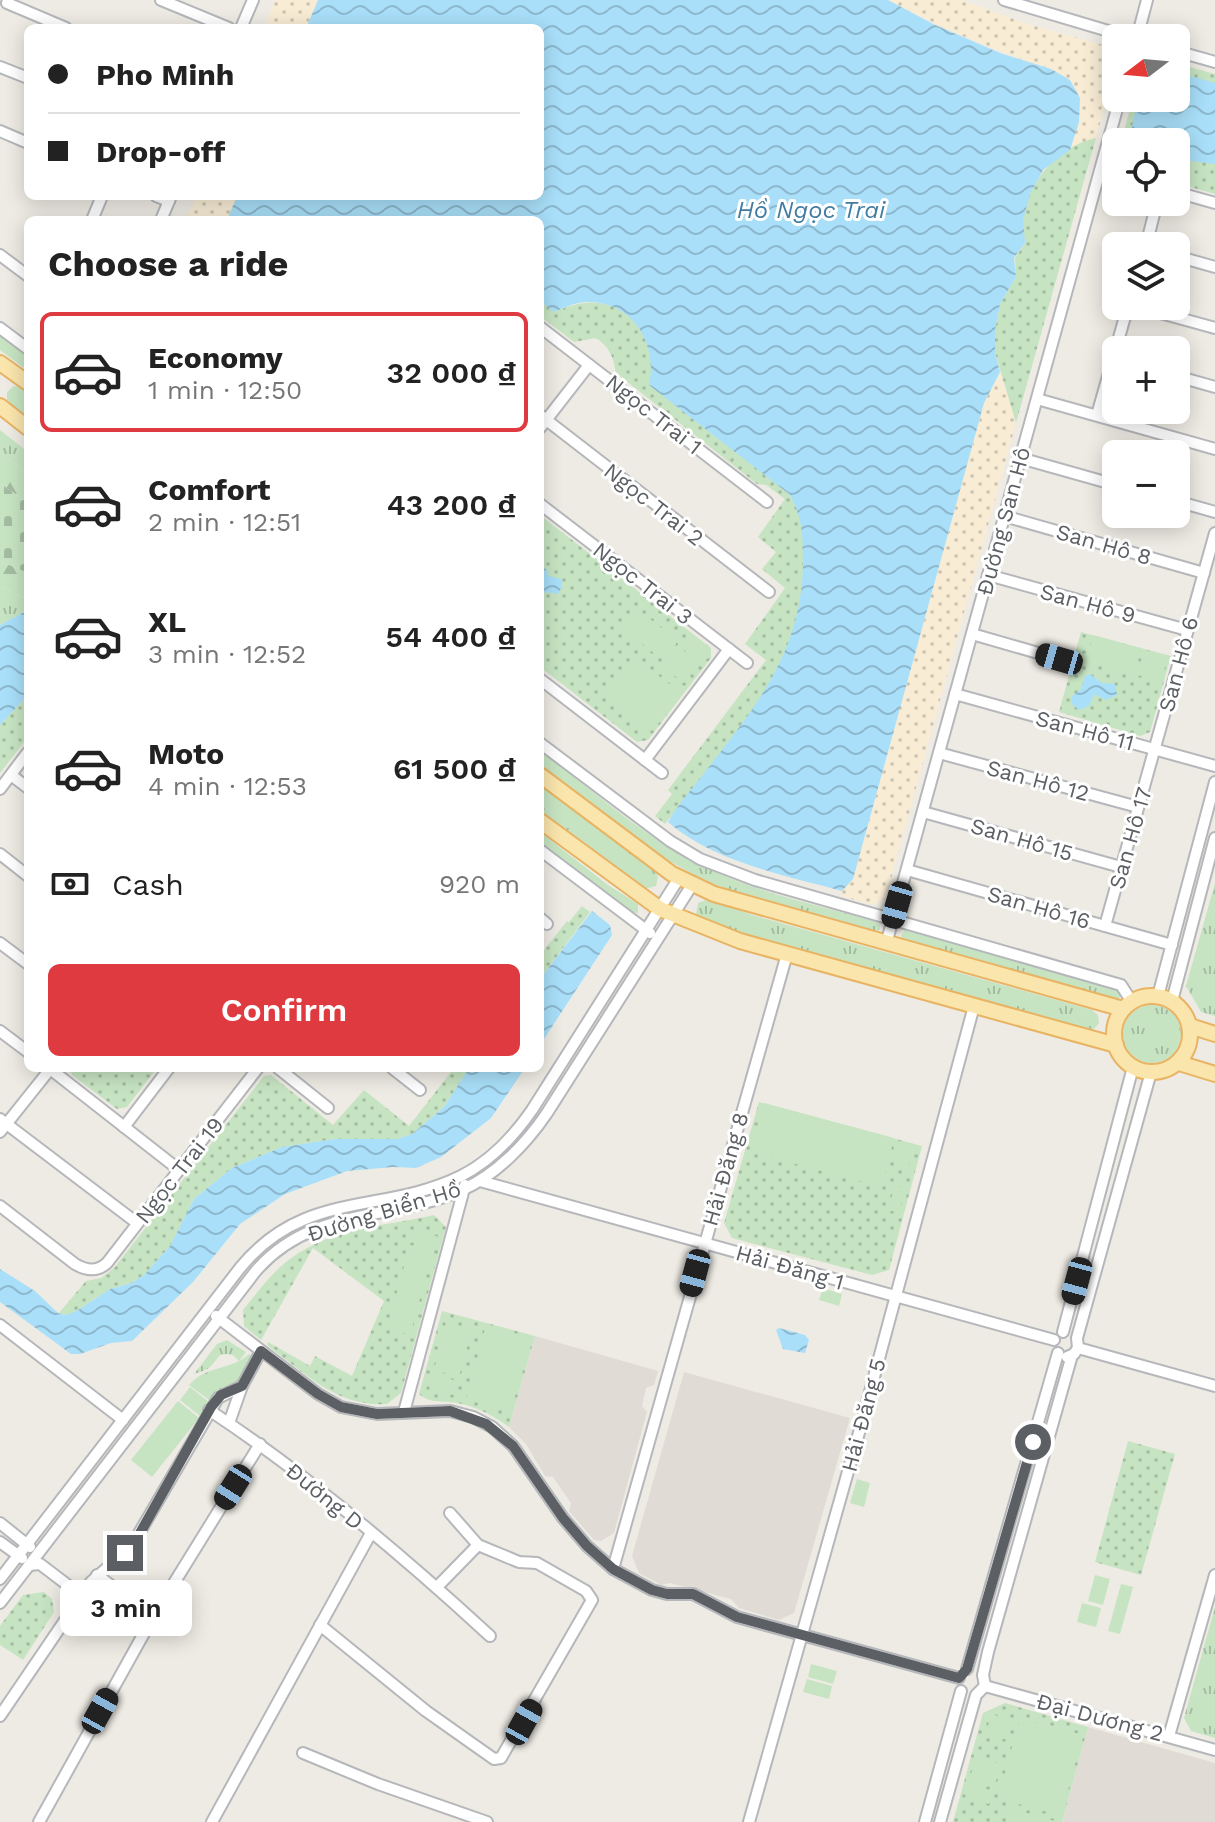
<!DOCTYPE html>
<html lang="en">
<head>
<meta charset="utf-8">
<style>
	:root { --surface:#fff; --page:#f2f2f2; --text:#222; --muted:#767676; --line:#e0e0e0; --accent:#de3a40 }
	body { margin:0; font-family:"Work Sans",sans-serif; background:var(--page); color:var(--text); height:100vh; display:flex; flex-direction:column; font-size:30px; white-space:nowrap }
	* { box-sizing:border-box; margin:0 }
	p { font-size:26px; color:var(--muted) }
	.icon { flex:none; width:44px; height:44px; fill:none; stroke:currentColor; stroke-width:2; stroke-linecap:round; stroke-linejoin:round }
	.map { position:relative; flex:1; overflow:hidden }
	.panel { position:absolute; left:24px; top:216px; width:520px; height:856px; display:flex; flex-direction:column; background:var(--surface); border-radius:12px; box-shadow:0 4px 20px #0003 }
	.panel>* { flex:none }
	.hud { position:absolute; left:24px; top:24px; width:520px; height:176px; border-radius:12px; box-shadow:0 4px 20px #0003; display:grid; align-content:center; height:176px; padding:0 24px; background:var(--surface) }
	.needle { width:52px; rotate:254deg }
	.fabs { position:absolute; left:1102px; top:24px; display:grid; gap:16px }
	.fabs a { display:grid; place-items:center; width:88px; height:88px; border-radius:12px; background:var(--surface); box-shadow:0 4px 20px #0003; font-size:40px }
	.end { position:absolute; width:36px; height:36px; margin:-18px; border:10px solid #5c6064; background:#fff; box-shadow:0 0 0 4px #fff }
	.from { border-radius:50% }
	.bubble { position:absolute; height:56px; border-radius:12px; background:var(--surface); box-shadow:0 4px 20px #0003; font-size:26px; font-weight:600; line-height:56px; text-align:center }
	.car { position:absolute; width:24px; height:48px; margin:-24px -12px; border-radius:10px; box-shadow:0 0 6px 2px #0007; background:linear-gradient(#222 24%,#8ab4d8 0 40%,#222 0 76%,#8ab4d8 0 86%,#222 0) }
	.hud b { display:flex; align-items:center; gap:28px; height:76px; font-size:30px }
	.hud b+b { border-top:2px solid var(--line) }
	.hud i { width:20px; height:20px; background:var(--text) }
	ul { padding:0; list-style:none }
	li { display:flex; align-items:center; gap:24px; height:120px; margin:0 16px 12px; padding:0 8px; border:4px solid transparent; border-radius:12px }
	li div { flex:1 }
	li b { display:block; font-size:30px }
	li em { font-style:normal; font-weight:600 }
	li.current { border-color:var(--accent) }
	li>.icon { width:72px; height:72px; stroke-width:1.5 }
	h2 { padding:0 24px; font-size:36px; line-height:96px }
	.pay { display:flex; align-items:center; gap:20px; height:88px; padding:0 24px; font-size:30px }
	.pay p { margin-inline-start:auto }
	.action { display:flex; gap:16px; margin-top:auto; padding:16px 24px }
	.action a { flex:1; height:92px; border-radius:12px; background:var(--accent); color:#fff; font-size:32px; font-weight:600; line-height:92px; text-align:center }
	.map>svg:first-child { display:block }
</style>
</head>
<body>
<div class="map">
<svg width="1215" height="1822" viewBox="0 0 1215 1822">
	<defs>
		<pattern id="grass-tufts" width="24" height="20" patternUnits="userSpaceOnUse" patternTransform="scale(2)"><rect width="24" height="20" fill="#c6e4c2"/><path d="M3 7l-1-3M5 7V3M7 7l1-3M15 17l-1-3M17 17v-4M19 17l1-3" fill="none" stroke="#a4bca1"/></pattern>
		<pattern id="forest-firs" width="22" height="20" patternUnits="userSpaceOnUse" patternTransform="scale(2)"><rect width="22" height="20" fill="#c6e4c2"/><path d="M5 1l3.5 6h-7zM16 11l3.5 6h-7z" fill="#a4bca1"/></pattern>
		<pattern id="sand-dots" width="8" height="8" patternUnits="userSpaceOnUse" patternTransform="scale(2)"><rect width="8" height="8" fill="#f8ecd5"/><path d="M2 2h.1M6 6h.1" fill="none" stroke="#ccc3b0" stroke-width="1.8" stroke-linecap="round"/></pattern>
		<pattern id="cemetery-stones" width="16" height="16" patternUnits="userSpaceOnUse" patternTransform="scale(2)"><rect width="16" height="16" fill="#c6e4c2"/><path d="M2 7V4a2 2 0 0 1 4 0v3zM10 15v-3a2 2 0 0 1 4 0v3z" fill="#a4bca1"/></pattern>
		<pattern id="park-dots" width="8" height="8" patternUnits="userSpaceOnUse" patternTransform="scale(2)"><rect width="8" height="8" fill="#c6e4c2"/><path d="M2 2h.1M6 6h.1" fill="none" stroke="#a4bca1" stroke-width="1.8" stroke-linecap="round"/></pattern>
		<pattern id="water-waves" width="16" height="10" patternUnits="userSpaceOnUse" patternTransform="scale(2)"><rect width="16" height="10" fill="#a9dff9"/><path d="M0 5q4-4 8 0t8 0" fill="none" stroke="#8db8cd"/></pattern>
	</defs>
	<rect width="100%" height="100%" fill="#eeebe4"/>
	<g fill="#e0dcd5">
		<polygon points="535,1336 658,1371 654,1385 646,1388 642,1406 647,1412 614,1533 601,1541 594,1540 569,1511 571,1503 553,1477 545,1476 526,1444 509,1427"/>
		<polygon points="684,1372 850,1418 794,1613 779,1620 739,1608 731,1599 670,1583 661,1585 639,1573 632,1556"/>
		<polygon points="1088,1727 1215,1763 1215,1822 1062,1822"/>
	</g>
	<g fill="url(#grass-tufts)">
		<polygon points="0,336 28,357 28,371 0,350"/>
		<polygon points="14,386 22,387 28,392 28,419 7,400 7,392"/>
		<polygon points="0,430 28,452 28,473 0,453"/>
		<polygon points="0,587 28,599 28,610 0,625"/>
		<path d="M540 750C593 791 645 838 705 867 758 893 818 905 874 921L880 925 879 930 873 931C812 916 747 902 691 873 636 844 588 802 540 765Z"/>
		<polygon points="540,785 656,872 658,877 656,886 644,889 540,811"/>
		<path d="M540 832 608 885 638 904V913C619 912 559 860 540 845Z"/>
		<polygon points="1215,883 1215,1016 1201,1012 1186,986"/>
		<polygon points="709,899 752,915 1092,1010 1098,1015 1099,1023 1094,1029 1083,1029 727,929 700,918 696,914 698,903"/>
		<polygon points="905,930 1118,989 1122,996 1116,1000 904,941 901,936"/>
		<circle cx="1152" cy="1034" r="29"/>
		<path d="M227 1340 246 1352 239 1361 233 1355C217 1352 220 1357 211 1366 208 1370 197 1373 194 1374L217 1344Z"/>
		<path d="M249 1354 252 1357 237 1385 220 1391 209 1400 189 1385C208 1364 231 1371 249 1354Z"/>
		<polygon points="1215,1607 1215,1738 1191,1731 1184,1718"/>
	</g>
	<g fill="url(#forest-firs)">
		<polygon points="0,453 28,473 28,503 0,483"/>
		<polygon points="0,561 28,573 28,599 0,587"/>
	</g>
	<g fill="url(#sand-dots)">
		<polygon points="275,0 318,0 306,28 264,28"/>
		<path d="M888 0H962L1025 23 1114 48 1116 65 1096 138 1070 150 1079 122 1051 69C994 51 941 28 888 0Z"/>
		<polygon points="196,196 237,196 227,220 186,220"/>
		<polygon points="1000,372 1016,423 888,890 885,898 873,905 841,896 843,889 853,879 984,403"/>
	</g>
	<polygon fill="url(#cemetery-stones)" points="0,483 28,503 28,573 0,561"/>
	<g fill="url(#park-dots)">
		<polygon points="1176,63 1215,74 1215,194 1176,183 1176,142 1121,142 1133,98 1176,98"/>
		<path d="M1096 138 1016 423 995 352V330L1000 304 1016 277 1015 258 1025 243C1013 198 1052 147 1096 138Z"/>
		<path d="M540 301 554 312C578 302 599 297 623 312 639 322 649 339 651 357 653 364 651 368 656 374 679 400 708 427 735 450 755 467 785 482 797 507 807 527 804 562 802 585 797 674 718 756 665 824L655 816 672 794 668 790 766 660 745 644 785 588 762 569 776 552 758 537 785 499 766 485 757 484 616 373C613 356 610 348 596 338L574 342 540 316Z"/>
		<polygon points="540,515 711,648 711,658 648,740 637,742 540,667"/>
		<polygon points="1081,632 1171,656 1150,732 1140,736 1059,712"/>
		<polygon points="28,695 28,737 0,773 0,725"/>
		<polygon points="582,906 590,912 540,979 540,955 567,921 569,922"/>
		<polygon points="70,1068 157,1068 127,1107 117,1109 72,1075"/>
		<polygon points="454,1068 469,1068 444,1107 412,1134 397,1139 335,1139 282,1147 232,1168 194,1199 170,1246 145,1274 132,1283 110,1289 78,1310 67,1315 59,1313 86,1281 101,1278 114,1268 264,1076 271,1075 333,1125 364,1090 409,1126"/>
		<polygon points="759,1102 922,1146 889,1270 872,1275 732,1238 724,1223"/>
		<path d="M434 1215 446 1227 401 1393 387 1404C338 1408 303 1372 267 1345L268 1342 310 1366 315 1356 352 1376 384 1301 313 1248 261 1340 244 1326 243 1310C258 1292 271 1273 290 1259 331 1228 386 1226 434 1215Z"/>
		<path d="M442 1311 535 1336 509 1427C495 1417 480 1408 462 1404 446 1400 432 1405 419 1394Z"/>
		<polygon points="1128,1441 1175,1454 1141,1575 1095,1562"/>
		<polygon points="44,1592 52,1599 54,1612 23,1660 0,1645 0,1626 23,1595"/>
		<polygon points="1005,1703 1088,1727 1062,1822 953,1822 983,1713"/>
	</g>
	<g fill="#c6e4c2">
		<polygon points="639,610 678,641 664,661 624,630"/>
		<polygon points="1093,635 1140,648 1133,675 1086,662"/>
		<polygon points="690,636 709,650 701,660 683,646"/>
		<polygon points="679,647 700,662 684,683 663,667"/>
		<polygon points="1144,650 1168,656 1161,682 1137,675"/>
		<polygon points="633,656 680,692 650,731 603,695"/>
		<polygon points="764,1103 894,1138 882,1187 751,1152"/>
		<polygon points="900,1141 915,1145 908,1170 894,1166"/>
		<polygon points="895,1185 906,1188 899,1213 888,1210"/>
		<polygon points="414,1230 437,1236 410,1335 387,1328 410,1245 421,1248 423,1245 411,1242"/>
		<polygon points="823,1288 842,1294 839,1306 819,1300"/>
		<polygon points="446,1322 472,1329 459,1377 434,1370"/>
		<polygon points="486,1325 531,1338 511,1411 466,1399"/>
		<polygon points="433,1374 457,1381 454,1395 429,1388"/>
		<polygon points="190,1387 210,1403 200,1416 180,1400"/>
		<polygon points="178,1401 199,1418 152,1477 131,1460"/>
		<polygon points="857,1479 870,1483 864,1507 850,1503"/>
		<polygon points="1095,1575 1110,1579 1103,1605 1088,1601"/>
		<polygon points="1121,1584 1133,1587 1120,1634 1108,1631"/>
		<polygon points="1082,1603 1101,1608 1096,1627 1077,1622"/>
		<polygon points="811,1664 837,1671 833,1684 808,1677"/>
		<polygon points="807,1679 832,1686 829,1699 803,1692"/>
		<polygon points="991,1714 1013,1720 1008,1740 986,1734"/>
		<polygon points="1020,1718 1083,1735 1061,1816 998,1798"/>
		<polygon points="976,1757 1001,1764 994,1788 969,1781"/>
		<polygon points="968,1784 993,1791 989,1804 965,1798"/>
		<polygon points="1010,1808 1058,1822 1007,1822"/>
	</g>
	<g fill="url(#water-waves)">
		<path d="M318 0H888L933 24 1000 53 1051 69 1070 80 1080 98 1079 122 1070 150 1043 170 1030 194 1023 220 1025 243 1014 258 1016 277 1000 304 995 330V352L1000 372 984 403 853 879 842 891C784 875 714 862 668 822 678 804 693 788 705 772 756 706 801 653 803 565 803 539 803 516 789 494L649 385C658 345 634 303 590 302 577 301 566 307 554 312L540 301V220H227L237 196H540V28H306Z"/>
		<polygon points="1176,72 1215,83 1215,164 1176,159 1176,142 1129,142 1138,98 1176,98"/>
		<polygon points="540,567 546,569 549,576 561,579 562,587 558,594 546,592 540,595"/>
		<polygon points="28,610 28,695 0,725 0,625"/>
		<polygon points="1090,674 1102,683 1115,684 1117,695 1106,700 1094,694 1089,706 1079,710 1072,704 1071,697 1081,689 1085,676"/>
		<polygon points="592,911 610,925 612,935 540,1045 540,979"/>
		<polygon points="469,1068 525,1068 491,1118 441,1157 416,1168 393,1167 347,1171 285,1194 240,1224 193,1282 132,1341 111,1343 80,1354 71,1354 0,1302 0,1269 35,1291 58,1313 67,1315 78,1310 110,1289 132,1283 145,1274 170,1246 194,1199 232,1168 282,1147 335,1139 397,1139 412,1134 444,1107"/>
		<polygon points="779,1328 805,1335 809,1340 805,1353 783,1349 776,1330"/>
	</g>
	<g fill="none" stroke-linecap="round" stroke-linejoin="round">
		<defs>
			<g id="minor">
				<polyline points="161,0 229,28"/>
				<polyline points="1004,0 1132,38"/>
				<polyline points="7,3 66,28"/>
				<polyline points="241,28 253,0"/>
				<polyline points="1137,38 1147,0"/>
				<polyline points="1176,51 1215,62"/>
				<polyline points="0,67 28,78"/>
				<polyline points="0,131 28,143"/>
				<polyline points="1100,171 1116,176"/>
				<polyline points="1176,192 1215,203"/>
				<polyline points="156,196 169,201"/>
				<polyline points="92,220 102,196"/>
				<polyline points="161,220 171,196"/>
				<polyline points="1146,246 1157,202"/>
				<polyline points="0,255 28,276"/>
				<polyline points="1176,256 1215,267"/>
				<polyline points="1135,306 1215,328"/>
				<polyline points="540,327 767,502"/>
				<polyline points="0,328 28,349"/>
				<polyline points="1176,376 1215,387"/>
				<polyline points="1037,399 1215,449"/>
				<polyline points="540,415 769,592"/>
				<polyline points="1097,415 1128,306"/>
				<polyline points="540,428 589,365"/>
				<polyline points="1020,458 1116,485"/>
				<polyline points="1176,501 1215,512"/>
				<polyline points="540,504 747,663"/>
				<polyline points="1004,516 1204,573"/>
				<polyline points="988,575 1187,630"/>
				<polyline points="972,634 1059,659"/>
				<polyline points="540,679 662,773"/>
				<polyline points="955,694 1215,766"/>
				<polyline points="540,743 670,841 700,859 755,880 1121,985 1132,1002"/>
				<polyline points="939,753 1138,807"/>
				<polyline points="645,760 729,649"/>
				<polyline points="11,775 28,788"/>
				<polyline points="0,789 28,752"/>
				<polyline points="923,812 1121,867"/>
				<polyline points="540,850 650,933"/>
				<polyline points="0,854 28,876"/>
				<polyline points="907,870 1172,945"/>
				<polyline points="540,918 547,924"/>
				<polyline points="1105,926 1215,533"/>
				<polyline points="0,943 28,964"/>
				<polyline points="886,944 1120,98"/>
				<polyline points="1158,996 1215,782"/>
				<polyline points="1172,1001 1215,838"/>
				<polyline points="0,1031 28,1052"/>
				<polyline points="49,1068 178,1169"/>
				<polyline points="278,1068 328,1108"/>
				<polyline points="392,1068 420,1090"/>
				<polyline points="0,1119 137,1223"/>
				<polyline points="124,1127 169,1068"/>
				<polyline points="0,1132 51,1068"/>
				<polyline points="480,1181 1054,1340"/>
				<path d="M0 1206 75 1264C87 1271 97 1272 107 1263L258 1068"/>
				<polyline points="216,1316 318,1394 341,1407 377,1414 450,1411 473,1417 492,1427 513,1446 563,1518 587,1546 613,1569 652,1590 667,1594 693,1594 737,1617 959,1678"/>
				<polyline points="0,1325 123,1420"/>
				<polyline points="1063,1332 1133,1067"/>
				<polyline points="1078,1348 1215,1386"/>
				<polyline points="1067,1357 1074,1354 1078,1348 1077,1338 1151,1072"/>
				<path d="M209 1410C309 1476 402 1555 490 1636"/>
				<polyline points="404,1412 465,1185"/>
				<polyline points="229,1423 242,1386 261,1351"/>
				<polyline points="0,1523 30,1547"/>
				<polyline points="0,1542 22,1558"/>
				<polyline points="29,1565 40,1564 82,1596"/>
				<polyline points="613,1569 787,954"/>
				<polyline points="97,1575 153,1617"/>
				<path d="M0 1579 240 1268C304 1189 382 1215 461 1176 489 1162 514 1136 532 1110L679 878"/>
				<polyline points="437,1587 478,1545"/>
				<path d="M0 1603 255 1272C311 1206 390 1222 462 1190 496 1175 526 1144 547 1113L692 885"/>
				<polyline points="320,1625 426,1711 494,1759 501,1758 592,1600 586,1591 537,1563 519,1562 478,1545 450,1513"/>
				<polyline points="967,1669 1058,1353"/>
				<polyline points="985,1686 983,1675 988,1652 1072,1355"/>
				<polyline points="985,1686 1215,1750"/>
				<polyline points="0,1716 91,1582 131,1547 218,1398 242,1386"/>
				<polyline points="1169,1736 1215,1575"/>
				<polyline points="303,1753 378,1784 487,1822"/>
				<polyline points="39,1822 153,1617 260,1444"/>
				<polyline points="212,1822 371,1533"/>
				<polyline points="749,1822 860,1429 974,1006"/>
				<polyline points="925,1822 961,1691"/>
				<polyline points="940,1822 976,1695 985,1686"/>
			</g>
			<g id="major">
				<polyline points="0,363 28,383"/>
				<polyline points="0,406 28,428"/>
				<polyline points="540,775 672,874 714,894 1123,1009"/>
				<polyline points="540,821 660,909 740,941 1116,1045"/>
				<circle cx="1152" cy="1034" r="38"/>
				<polyline points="1190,1026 1215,1034"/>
				<polyline points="1179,1063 1215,1074"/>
			</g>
		</defs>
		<use href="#minor" stroke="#b5b7ba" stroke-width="14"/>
		<use href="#major" stroke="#e8b463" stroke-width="18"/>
		<use href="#minor" stroke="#fff" stroke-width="10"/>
		<use href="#major" stroke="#fae5ad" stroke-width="14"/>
	</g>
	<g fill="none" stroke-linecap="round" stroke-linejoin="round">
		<polyline stroke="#5c6064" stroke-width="10" points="125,1553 135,1542 211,1407 221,1395 242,1386 261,1351 318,1394 341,1407 377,1414 450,1411 486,1424 513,1446 563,1518 587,1546 613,1569 652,1590 667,1594 693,1594 737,1617 959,1678 967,1669 1033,1442"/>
	</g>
	<g text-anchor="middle" stroke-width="6" stroke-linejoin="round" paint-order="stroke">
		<g font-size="22" fill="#5c6064" stroke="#fff">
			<text transform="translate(654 414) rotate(38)" y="8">Ngọc Trai 1</text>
			<text transform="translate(654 504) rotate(38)" y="8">Ngọc Trai 2</text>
			<text transform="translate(1003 521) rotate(-75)" y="8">Đường San Hô</text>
			<text transform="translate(1104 544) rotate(16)" y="8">San Hô 8</text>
			<text transform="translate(643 583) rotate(38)" y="8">Ngọc Trai 3</text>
			<text transform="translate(1088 603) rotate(15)" y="8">San Hô 9</text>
			<text transform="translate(1178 664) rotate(-75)" y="8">San Hô 6</text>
			<text transform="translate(1085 730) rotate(15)" y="8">San Hô 11</text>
			<text transform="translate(1038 780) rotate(15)" y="8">San Hô 12</text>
			<text transform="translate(1130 838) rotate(-74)" y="8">San Hô 17</text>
			<text transform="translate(1022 839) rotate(16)" y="8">San Hô 15</text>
			<text transform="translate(1039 907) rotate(16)" y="8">San Hô 16</text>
			<text transform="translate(725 1169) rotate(-74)" y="8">Hải Đăng 8</text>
			<text transform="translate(179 1170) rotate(-52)" y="8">Ngọc Trai 19</text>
			<text transform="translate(384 1211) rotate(-17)" y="8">Đường Biển Hồ</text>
			<text transform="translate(790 1267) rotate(16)" y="8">Hải Đăng 1</text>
			<text transform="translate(863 1415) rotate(-75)" y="8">Hải Đăng 5</text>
			<text transform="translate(325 1496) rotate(39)" y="8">Đường D</text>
			<text transform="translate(1100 1717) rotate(15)" y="8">Đại Dương 2</text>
		</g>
		<g font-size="24" font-style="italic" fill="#437ca2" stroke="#fff">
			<text x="811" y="218">Hồ Ngọc Trai</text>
		</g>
	</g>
</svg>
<div class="fabs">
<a><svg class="needle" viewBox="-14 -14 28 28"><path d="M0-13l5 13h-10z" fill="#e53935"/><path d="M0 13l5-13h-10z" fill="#767676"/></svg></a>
<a><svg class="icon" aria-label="locate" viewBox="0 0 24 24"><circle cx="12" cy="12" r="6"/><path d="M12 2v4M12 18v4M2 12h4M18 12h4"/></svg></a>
<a><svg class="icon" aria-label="layers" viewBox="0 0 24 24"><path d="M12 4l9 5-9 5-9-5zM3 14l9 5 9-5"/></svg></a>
<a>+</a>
<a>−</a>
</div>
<i class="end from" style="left:1033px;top:1442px"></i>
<i class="end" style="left:125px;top:1553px"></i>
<div class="bubble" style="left:60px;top:1580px;width:132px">3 min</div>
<i class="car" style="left:1059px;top:659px;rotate:286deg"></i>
<i class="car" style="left:897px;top:905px;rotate:196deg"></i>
<i class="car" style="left:695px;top:1273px;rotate:195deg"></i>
<i class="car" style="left:1077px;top:1281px;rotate:195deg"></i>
<i class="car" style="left:233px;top:1487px;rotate:212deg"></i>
<i class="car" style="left:100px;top:1711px;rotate:29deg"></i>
<i class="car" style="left:524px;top:1722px;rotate:29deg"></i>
<div class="hud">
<b><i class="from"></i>Pho Minh</b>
<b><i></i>Drop-off</b>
</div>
<section class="panel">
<h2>Choose a ride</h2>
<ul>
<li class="current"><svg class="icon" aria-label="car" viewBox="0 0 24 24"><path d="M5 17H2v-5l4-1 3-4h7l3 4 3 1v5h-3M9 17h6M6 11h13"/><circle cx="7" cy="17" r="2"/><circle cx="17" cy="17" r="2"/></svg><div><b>Economy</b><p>1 min · 12:50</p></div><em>32 000 ₫</em></li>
<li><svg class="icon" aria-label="car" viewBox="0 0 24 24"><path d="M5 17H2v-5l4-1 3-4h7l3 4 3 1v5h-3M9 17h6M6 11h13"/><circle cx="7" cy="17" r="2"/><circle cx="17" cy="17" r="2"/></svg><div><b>Comfort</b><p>2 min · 12:51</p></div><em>43 200 ₫</em></li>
<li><svg class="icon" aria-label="car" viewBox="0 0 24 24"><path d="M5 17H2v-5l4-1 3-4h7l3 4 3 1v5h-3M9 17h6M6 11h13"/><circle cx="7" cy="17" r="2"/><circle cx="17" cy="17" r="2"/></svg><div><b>XL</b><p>3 min · 12:52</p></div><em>54 400 ₫</em></li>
<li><svg class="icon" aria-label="car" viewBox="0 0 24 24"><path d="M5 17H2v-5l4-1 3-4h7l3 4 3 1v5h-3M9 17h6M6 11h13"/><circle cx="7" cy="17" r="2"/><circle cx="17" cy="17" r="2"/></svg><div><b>Moto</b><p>4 min · 12:53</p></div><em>61 500 ₫</em></li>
</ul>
<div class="pay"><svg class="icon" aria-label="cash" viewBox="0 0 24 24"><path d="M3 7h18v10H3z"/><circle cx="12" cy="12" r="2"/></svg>Cash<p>920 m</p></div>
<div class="action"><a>Confirm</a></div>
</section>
</div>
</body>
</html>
